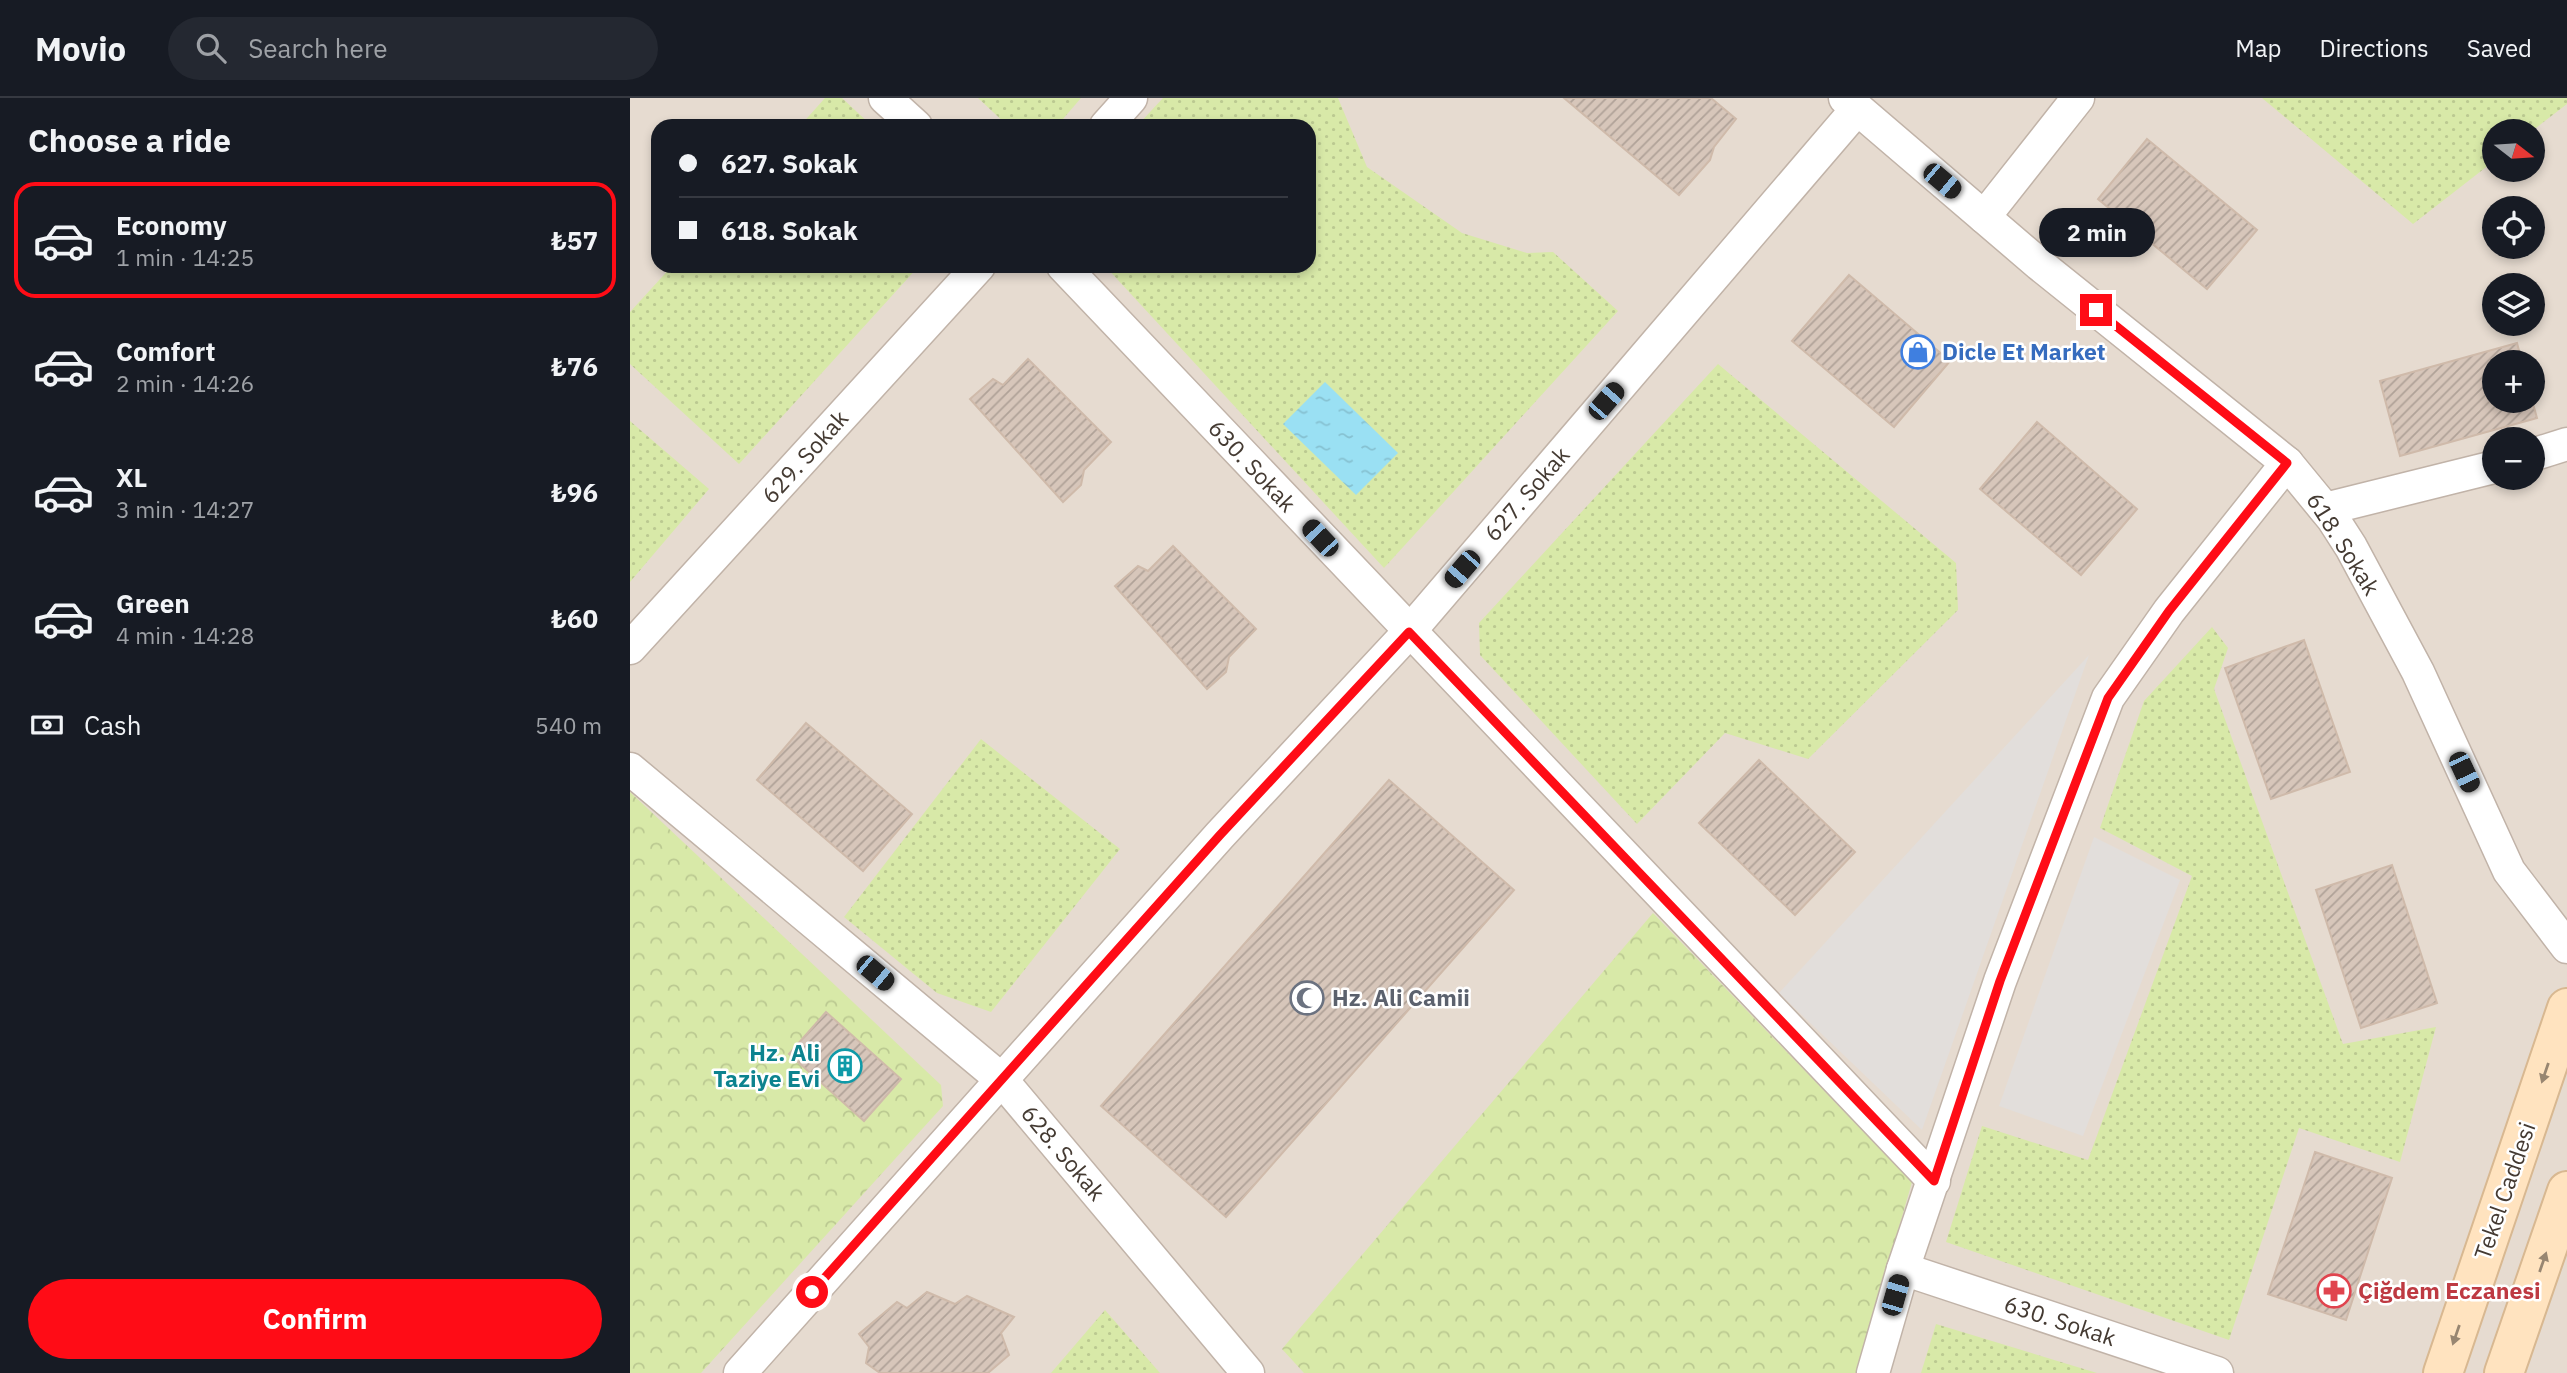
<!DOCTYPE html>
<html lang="en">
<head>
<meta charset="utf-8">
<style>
	:root { --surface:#171b24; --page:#242831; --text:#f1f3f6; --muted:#9ea1a6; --line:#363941; --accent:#ff0c16 }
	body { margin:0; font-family:"IBM Plex Sans",sans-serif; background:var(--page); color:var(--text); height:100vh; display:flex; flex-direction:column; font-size:26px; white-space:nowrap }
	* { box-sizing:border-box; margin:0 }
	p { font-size:23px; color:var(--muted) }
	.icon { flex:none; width:38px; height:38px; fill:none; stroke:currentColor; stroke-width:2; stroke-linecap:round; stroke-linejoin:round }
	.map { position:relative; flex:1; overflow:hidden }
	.sheet { display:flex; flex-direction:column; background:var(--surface); width:630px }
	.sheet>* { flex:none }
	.guide { position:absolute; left:21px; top:21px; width:665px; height:154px; border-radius:21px; box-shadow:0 4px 10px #0003; display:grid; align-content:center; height:154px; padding:0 28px; background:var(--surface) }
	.needle { width:46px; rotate:107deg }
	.controls { position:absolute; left:1852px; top:21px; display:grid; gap:14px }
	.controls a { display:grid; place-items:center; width:63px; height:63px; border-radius:50%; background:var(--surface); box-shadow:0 4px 10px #0003; font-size:35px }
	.end { position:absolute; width:32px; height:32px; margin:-16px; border:9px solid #ff0c16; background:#fff; box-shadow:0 0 0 4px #fff }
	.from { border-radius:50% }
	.bubble { position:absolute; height:49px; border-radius:24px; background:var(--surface); box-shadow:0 4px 10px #0003; font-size:23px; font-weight:700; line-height:49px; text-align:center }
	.car { position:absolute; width:21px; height:42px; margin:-21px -10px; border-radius:9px; box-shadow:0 0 5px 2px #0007; background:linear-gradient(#222 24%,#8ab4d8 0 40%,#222 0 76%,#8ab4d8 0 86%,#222 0) }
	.guide b { display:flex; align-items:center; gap:24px; height:66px; font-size:26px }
	.guide b+b { border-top:2px solid var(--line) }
	.guide i { width:18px; height:18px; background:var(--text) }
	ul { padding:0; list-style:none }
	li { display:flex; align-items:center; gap:21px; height:116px; margin:0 14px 10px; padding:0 14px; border:4px solid transparent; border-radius:21px }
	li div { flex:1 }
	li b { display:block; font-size:26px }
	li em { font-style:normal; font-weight:700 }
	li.selected { border-color:var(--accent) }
	li>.icon { width:63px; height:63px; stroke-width:1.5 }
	h2 { padding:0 28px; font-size:32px; line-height:84px }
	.pay { display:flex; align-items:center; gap:18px; height:77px; padding:0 28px; font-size:26px }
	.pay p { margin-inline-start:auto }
	.cta { display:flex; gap:14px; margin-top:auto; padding:14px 28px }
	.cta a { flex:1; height:80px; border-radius:42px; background:var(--accent); color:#fff; font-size:28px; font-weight:700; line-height:80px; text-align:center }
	header { display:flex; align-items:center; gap:42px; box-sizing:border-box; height:98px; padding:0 35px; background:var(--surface); border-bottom:2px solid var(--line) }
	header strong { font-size:33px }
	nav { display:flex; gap:38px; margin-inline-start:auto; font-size:24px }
	.search { width:490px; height:63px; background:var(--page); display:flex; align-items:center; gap:18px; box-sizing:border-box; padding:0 24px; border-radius:38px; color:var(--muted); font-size:26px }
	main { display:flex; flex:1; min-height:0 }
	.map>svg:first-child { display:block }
</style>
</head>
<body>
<header>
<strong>Movio</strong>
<div class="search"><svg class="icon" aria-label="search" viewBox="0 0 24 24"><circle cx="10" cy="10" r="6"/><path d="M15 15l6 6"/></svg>Search here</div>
<nav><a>Map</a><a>Directions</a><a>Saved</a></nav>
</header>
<main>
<section class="sheet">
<h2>Choose a ride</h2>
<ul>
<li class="selected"><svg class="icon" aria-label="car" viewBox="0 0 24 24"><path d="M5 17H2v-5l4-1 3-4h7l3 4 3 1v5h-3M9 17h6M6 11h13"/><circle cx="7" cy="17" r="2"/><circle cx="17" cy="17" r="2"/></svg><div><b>Economy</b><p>1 min · 14:25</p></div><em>₺57</em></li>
<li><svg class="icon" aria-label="car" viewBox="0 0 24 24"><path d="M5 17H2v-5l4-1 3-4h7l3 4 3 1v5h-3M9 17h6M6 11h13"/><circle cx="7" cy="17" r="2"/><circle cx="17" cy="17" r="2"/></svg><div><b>Comfort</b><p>2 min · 14:26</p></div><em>₺76</em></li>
<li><svg class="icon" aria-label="car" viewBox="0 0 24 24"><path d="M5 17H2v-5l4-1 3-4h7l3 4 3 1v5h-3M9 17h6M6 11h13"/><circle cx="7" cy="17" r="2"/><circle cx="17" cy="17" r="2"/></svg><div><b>XL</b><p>3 min · 14:27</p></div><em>₺96</em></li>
<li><svg class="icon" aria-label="car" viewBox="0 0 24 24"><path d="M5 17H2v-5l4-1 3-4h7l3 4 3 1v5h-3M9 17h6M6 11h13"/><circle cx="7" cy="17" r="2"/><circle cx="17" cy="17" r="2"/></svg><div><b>Green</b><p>4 min · 14:28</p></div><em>₺60</em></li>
</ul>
<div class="pay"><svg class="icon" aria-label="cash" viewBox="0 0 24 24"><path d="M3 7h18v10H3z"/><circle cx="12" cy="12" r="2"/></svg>Cash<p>540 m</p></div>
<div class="cta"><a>Confirm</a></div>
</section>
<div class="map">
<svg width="1937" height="1275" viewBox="0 0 1937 1275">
	<defs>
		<pattern id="grass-dots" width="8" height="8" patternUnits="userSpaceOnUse" patternTransform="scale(1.75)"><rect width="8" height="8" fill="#d8e9a8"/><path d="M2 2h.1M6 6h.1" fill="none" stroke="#bbc991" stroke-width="1.8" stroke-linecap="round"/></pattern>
		<pattern id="park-crowns" width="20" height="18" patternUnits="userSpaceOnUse" patternTransform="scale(1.75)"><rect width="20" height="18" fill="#d8e9a8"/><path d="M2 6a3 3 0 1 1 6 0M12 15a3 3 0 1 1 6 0" fill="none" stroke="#bbc991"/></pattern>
		<pattern id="water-ripples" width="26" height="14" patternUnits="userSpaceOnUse" patternTransform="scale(1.75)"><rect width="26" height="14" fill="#9ae0f3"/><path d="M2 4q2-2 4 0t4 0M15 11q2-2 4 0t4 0" fill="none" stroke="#86c1d1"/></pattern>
		<pattern id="building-hatch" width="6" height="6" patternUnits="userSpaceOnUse" patternTransform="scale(1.75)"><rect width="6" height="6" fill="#d7c6ba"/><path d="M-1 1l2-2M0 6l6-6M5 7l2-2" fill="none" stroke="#b0a298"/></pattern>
	</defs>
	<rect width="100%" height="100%" fill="#f2eae2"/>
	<path fill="#e6dbd0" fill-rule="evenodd" d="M0 0H1937V1275H0ZM28 28H679V168H28ZM1864 33H1902V72H1864ZM1864 110H1902V149H1864ZM1864 187H1902V226H1864ZM1864 264H1902V303H1864ZM1864 341H1902V380H1864Z"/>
	<g fill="url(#grass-dots)">
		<polygon points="195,0 212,0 242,28 170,28"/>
		<polygon points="348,0 451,0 427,28 378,28"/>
		<polygon points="533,0 708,0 737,69 832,135 897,155 923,154 988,213 754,470 475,168 679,168 679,28 507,28"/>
		<polygon points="1632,0 1937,0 1937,6 1902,33 1864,33 1864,63 1783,126"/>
		<polygon points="42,168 289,168 109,366 0,266 0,214"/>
		<polygon points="1088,266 1326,465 1328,512 1178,661 1095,635 1007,726 850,557 849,525"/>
		<polygon points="0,323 79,391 0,484"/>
		<polygon points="1582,529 1598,550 1584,591 1713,946 1806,929 1770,1064 1669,1030 1599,1242 1316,1144 1352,1028 1458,1062 1562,778 1470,730 1514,603"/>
		<polygon points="351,641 490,751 361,914 307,895 214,819"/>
		<polygon points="475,1212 530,1275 421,1275"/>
		<polygon points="1306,1226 1467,1275 1291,1275"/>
	</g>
	<g fill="url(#park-crowns)">
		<polygon points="0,694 311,987 313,1008 71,1275 0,1275"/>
		<polygon points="1023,815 1282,1084 1227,1275 674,1275 652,1251"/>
	</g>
	<g fill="#e2dedb">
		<polygon points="1459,557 1436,622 1292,1032 1149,895"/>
		<polygon points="1464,739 1550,782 1453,1038 1369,1008"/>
	</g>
	<polygon fill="url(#water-ripples)" points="695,284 768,355 726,397 653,326"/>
	<g fill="url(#building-hatch)" stroke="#cfbaaa" stroke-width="2">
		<polygon points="934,0 1081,0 1106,21 1084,49 1080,62 1049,97"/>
		<polygon points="1517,41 1627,132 1577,191 1468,101"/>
		<polygon points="1219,177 1320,263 1264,329 1162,243"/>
		<polygon points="1887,245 1892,264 1864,264 1864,303 1902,302 1907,320 1770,358 1750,283"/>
		<polygon points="398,261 481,344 454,372 451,387 433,404 340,301 363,281 373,287"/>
		<polygon points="1407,324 1507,411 1451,477 1350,391"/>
		<polygon points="543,448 626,531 599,559 596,574 577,591 485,488 508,468 518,473"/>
		<polygon points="1674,542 1720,674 1641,701 1595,570"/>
		<polygon points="176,625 282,716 233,773 127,682"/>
		<polygon points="1129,662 1225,754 1165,817 1069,725"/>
		<polygon points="759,682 884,792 596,1119 471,1008"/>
		<polygon points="1762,767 1807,905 1731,930 1686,792"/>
		<polygon points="196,914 271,981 234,1023 159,956"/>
		<polygon points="1685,1054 1762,1080 1716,1222 1638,1196"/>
		<polygon points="297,1194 325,1206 337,1198 384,1219 371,1235 379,1257 358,1275 250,1275 236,1265 239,1249 229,1236 267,1204 277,1210"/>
	</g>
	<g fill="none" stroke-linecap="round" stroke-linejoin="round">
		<defs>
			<g id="street">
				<polyline points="255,0 286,28"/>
				<polyline points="1215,0 1409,166 1657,365 1703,421 1721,449 1788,574 1879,773 1937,849"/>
				<polyline points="476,28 501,0"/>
				<polyline points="1354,119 1448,0"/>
				<polyline points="433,168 1304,1083"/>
				<polyline points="1902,357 1937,346"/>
				<polyline points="1695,411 1864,369"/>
				<polyline points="0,550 349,168"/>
				<polyline points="0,671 371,981 618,1275"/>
				<polyline points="1273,1171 1587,1275"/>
				<polyline points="110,1275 590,737 779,534 1227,11"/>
				<polyline points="1243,1275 1273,1171 1370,883 1478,600 1539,513 1657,365"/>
			</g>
			<g id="secondary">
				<polyline points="1813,1275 1937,910"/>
				<polyline points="1874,1275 1937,1093"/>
			</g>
		</defs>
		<use href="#street" stroke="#c1b3a8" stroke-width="35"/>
		<use href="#secondary" stroke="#d8b891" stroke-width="42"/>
		<use href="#street" stroke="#fff" stroke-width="32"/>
		<use href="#secondary" stroke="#ffe3bf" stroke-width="38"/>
	</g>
	<defs><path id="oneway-solid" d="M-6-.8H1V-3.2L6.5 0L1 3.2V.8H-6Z" transform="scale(1.75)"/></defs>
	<g fill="#988671">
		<use href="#oneway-solid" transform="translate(1915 975) rotate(109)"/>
		<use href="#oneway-solid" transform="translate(1913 1164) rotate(-71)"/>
		<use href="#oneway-solid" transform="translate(1826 1237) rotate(109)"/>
	</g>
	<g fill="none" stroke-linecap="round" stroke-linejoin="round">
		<polyline stroke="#ff0c16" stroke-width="9" points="182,1194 590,737 779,534 1304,1083 1370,883 1478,600 1539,513 1657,365 1466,212"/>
	</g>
	<defs>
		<symbol id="shop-ring" viewBox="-11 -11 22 22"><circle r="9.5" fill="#fff" stroke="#3f7fe0" stroke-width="1.5"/><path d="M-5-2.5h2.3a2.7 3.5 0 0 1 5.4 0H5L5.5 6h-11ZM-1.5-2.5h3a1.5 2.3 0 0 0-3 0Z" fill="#3f7fe0"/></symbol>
		<symbol id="mosque-ring" viewBox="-11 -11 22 22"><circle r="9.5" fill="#fff" stroke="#6b7280" stroke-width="1.5"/><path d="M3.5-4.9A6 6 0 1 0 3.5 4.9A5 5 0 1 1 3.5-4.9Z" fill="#6b7280"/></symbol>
		<symbol id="building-ring" viewBox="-11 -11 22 22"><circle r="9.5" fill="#fff" stroke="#0f9aa8" stroke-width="1.5"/><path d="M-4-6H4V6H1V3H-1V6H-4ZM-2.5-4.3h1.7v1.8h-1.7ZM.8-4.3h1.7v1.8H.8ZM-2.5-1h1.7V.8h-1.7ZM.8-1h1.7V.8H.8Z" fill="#0f9aa8"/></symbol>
		<symbol id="pharmacy-ring" viewBox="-11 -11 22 22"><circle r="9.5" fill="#fff" stroke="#e0444e" stroke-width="1.5"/><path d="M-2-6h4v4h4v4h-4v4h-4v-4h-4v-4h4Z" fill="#e0444e"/></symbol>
	</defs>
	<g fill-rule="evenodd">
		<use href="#shop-ring" x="1269" y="235" width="38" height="38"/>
		<use href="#mosque-ring" x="658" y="881" width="38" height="38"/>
		<use href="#building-ring" x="196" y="949" width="38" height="38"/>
		<use href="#pharmacy-ring" x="1685" y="1174" width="38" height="38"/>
	</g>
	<g text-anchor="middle" stroke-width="5" stroke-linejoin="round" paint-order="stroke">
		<g font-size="23" font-weight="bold" fill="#366cbe" stroke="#fff" text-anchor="start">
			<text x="1312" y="262">Dicle Et Market</text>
		</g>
		<g font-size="23" fill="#443a32" stroke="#fff">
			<text transform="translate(175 359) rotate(-48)" y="8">629. Sokak</text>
			<text transform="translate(622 368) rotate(47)" y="8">630. Sokak</text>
			<text transform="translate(897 396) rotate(-49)" y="8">627. Sokak</text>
			<text transform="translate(1713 446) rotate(58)" y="8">618. Sokak</text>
			<text transform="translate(433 1055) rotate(50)" y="8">628. Sokak</text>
			<text transform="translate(1875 1093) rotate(-71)" y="8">Tekel Caddesi</text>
			<text transform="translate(1430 1223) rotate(18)" y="8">630. Sokak</text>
		</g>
		<g font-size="23" font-weight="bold" fill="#5b616d" stroke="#fff" text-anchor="start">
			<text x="702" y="908">Hz. Ali Camii</text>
		</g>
		<g font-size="23" font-weight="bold" fill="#0d838f" stroke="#fff" text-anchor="end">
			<text x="190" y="963">Hz. Ali<tspan x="190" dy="26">Taziye Evi</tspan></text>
		</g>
		<g font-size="23" font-weight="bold" fill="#be3a42" stroke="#fff" text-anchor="start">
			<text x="1728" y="1201">Çiğdem Eczanesi</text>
		</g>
	</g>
</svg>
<div class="controls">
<a><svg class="needle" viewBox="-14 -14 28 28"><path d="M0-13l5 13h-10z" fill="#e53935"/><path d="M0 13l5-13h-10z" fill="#9ea1a6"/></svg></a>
<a><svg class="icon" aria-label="locate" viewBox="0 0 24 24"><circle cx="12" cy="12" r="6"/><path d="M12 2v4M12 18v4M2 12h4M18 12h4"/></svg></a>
<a><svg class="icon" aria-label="layers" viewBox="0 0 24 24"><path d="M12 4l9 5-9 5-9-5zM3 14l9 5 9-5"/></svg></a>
<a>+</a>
<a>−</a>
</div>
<i class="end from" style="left:182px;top:1194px"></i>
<i class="end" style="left:1466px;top:212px"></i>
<div class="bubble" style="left:1409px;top:110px;width:116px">2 min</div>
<i class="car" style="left:1312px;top:83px;rotate:130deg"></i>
<i class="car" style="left:976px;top:303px;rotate:41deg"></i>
<i class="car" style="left:690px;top:440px;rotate:317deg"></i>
<i class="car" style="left:832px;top:471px;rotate:221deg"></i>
<i class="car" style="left:1834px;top:674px;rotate:155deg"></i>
<i class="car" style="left:245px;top:875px;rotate:130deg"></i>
<i class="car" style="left:1265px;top:1197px;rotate:16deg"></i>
<div class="guide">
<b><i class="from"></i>627. Sokak</b>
<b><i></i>618. Sokak</b>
</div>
</div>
</main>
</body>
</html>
